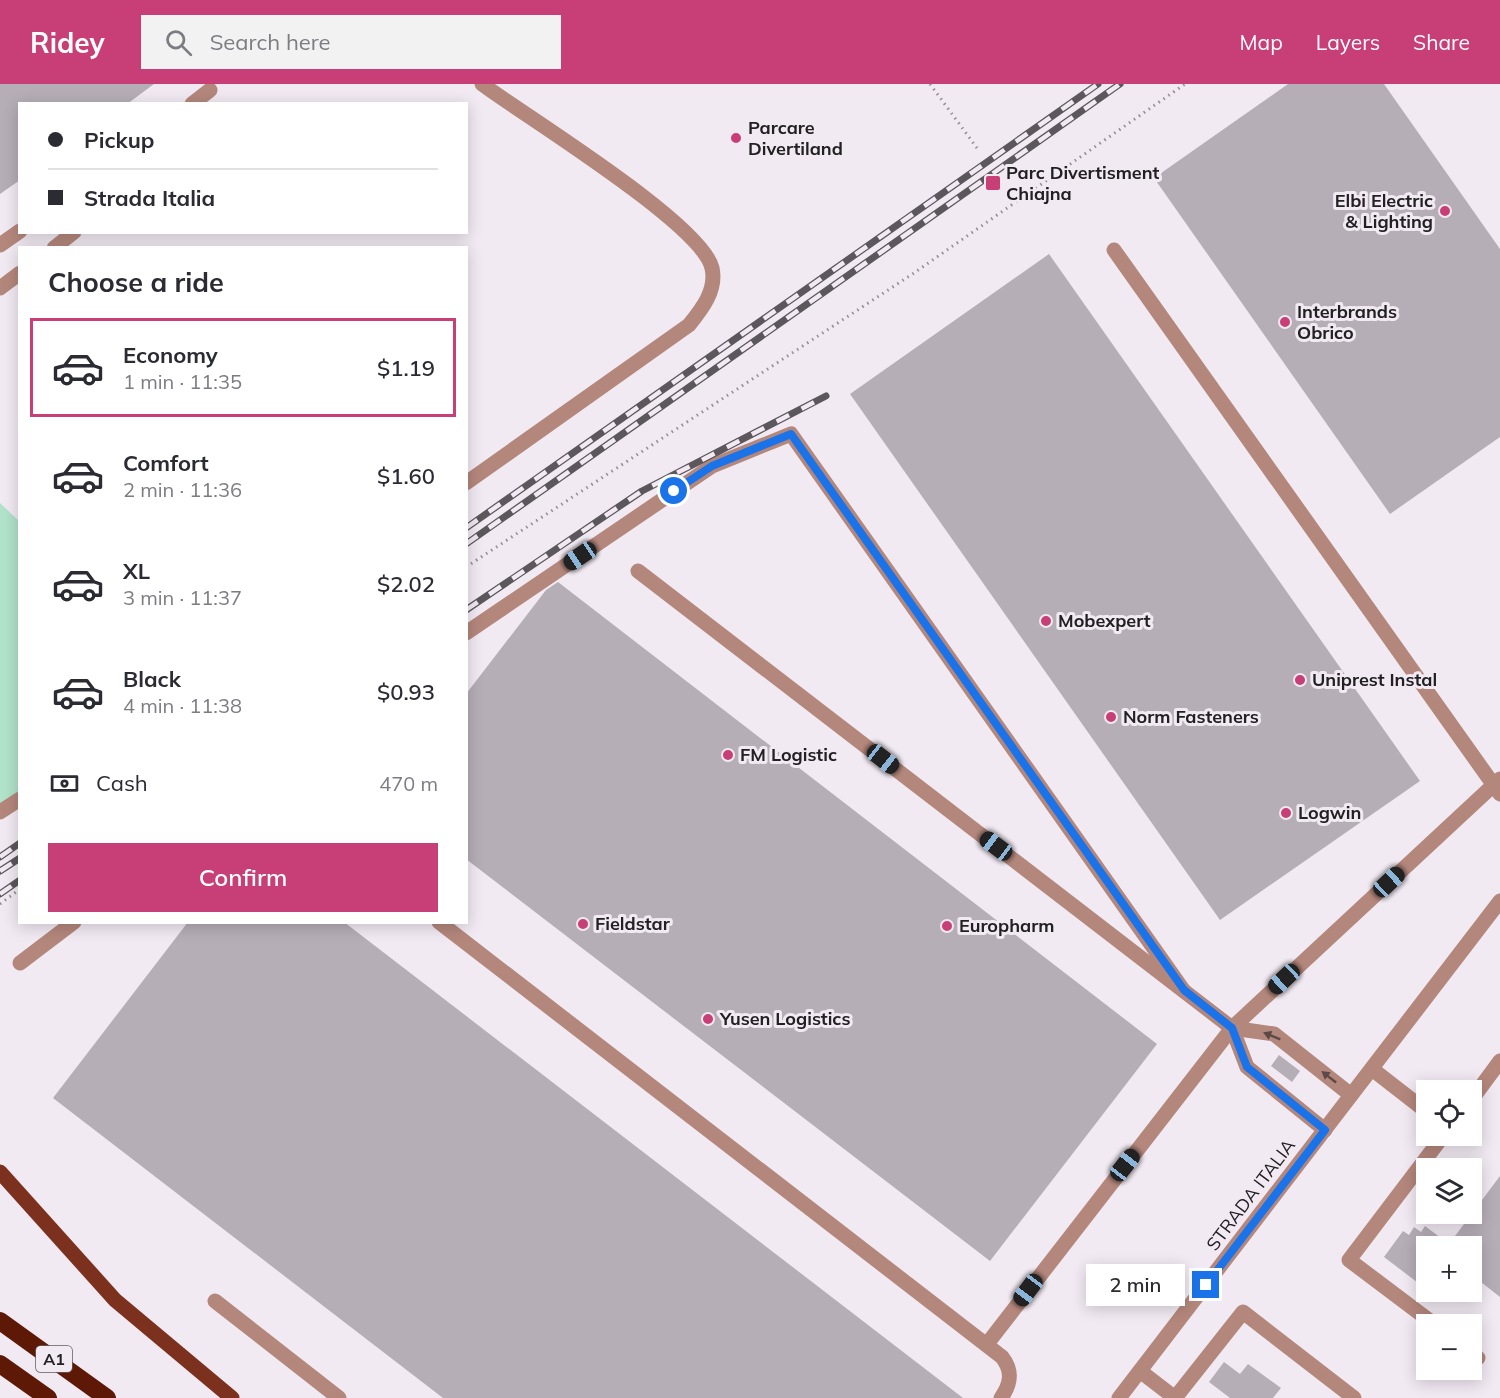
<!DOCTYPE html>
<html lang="en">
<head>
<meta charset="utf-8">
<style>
	:root { --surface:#fff; --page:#f2f2f3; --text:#2b2b33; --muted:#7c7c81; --line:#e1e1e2; --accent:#c83e77 }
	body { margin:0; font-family:Mulish,sans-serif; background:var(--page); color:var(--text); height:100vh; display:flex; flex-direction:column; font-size:22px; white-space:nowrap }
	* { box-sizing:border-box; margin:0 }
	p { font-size:20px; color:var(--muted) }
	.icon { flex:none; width:33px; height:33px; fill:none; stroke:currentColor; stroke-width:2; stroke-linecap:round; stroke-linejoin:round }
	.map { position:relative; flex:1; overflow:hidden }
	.side { position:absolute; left:18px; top:162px; width:450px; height:678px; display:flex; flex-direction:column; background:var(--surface); border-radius:0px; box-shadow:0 3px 15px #0003 }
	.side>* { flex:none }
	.hud { position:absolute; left:18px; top:18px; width:450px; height:132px; border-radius:0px; box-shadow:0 3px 15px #0003; display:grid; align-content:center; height:132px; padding:0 30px; background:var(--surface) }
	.controls { position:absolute; left:1416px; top:996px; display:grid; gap:12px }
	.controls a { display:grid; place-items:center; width:66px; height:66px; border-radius:0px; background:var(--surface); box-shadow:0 3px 15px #0003; font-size:30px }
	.end { position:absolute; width:27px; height:27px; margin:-14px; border:8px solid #1a73e8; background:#fff; box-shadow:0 0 0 3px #fff }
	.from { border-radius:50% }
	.bubble { position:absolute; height:42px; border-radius:0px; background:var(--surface); box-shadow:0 3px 15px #0003; font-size:20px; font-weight:600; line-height:42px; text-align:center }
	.car { position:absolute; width:18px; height:36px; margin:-18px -9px; border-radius:8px; box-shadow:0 0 4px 2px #0007; background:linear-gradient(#222 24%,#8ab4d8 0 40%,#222 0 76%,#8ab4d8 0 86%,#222 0) }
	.hud b { display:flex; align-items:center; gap:21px; height:57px; font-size:22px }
	.hud b+b { border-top:2px solid var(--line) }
	.hud i { width:15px; height:15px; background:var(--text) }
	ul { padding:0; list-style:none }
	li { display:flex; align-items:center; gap:18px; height:99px; margin:0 12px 9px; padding:0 18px; border:3px solid transparent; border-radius:0px }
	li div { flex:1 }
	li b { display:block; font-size:22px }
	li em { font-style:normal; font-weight:600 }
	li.on { border-color:var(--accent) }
	li>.icon { width:54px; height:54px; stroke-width:1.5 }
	h2 { padding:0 30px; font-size:27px; line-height:72px }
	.pay { display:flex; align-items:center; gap:15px; height:66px; padding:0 30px; font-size:22px }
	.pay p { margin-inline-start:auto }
	.action { display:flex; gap:12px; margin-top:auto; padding:12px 30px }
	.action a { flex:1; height:69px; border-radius:0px; background:var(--accent); color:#fff; font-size:24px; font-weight:600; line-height:69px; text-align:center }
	header { display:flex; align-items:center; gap:36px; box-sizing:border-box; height:84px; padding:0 30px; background:var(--accent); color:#fff }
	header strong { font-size:28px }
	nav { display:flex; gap:33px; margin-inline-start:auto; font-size:21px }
	.search { width:420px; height:54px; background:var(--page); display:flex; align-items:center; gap:15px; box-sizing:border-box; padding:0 21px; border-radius:0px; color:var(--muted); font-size:22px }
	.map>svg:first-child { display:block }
</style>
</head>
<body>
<header>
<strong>Ridey</strong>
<div class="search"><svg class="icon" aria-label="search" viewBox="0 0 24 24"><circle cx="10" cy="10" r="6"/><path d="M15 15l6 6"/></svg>Search here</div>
<nav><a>Map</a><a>Layers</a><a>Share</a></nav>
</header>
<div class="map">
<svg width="1500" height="1314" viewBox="0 0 1500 1314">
	<rect width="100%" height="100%" fill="#f2eaf3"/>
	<polygon fill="#b1e2ca" points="0,419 20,438 19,715 0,728"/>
	<g fill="#b6aeb7">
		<polygon points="0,0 154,0 127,20 20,20 20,96 0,110"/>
		<polygon points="1288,0 1384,0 1500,165 1500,353 1390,430 1154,94"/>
		<polygon points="1049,170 1420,697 1220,836 850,310"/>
		<polygon points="558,498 1157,960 990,1177 466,775 466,610 546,506"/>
		<polygon points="188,838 344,838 963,1314 443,1314 53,1014"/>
		<polygon points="1279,971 1300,987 1292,998 1271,982"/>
		<polygon points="1500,1092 1500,1213 1472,1191 1472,1162 1426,1162 1426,1205 1384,1173 1403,1147 1409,1151 1414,1143 1421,1148 1425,1142 1449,1160"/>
		<polygon points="1224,1278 1240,1290 1248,1280 1281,1304 1273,1314 1230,1314 1209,1298"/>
	</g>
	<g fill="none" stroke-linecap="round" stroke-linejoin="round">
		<g stroke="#938d94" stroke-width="3" stroke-dasharray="1.5 4.5" stroke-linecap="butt">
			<polyline points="930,0 977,64"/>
			<polyline points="466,483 914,189 1185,0"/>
			<polyline points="0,820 20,805"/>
		</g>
		<g stroke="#b4877c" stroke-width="15">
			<polyline points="192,20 210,6"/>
			<polyline points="0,161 20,147"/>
			<polyline points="54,164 74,148"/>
			<polyline points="1114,166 1500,710"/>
			<polyline points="0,204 20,189"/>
			<path d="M466 399 689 241C702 225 717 206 712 184 702 140 525 32 482 0"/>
			<polyline points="638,487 1232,944 1247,983 1325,1046"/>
			<polyline points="466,549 712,382 791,350 1184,907"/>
			<polyline points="0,728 20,715"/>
			<path d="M439 838 1002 1273C1013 1287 1011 1300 1001 1314"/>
			<polyline points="20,879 74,838"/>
			<polyline points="1232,944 1274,950 1351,1011"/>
			<polyline points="1372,985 1426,1027"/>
			<polyline points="1472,1015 1500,977"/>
			<polyline points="215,1217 339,1314"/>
			<polyline points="1434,1240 1349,1176 1443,1052"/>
			<polyline points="987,1260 1232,944 1500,695"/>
			<polyline points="1472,1269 1478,1274"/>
			<polyline points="1140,1287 1175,1314 1243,1228 1354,1314"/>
			<polyline points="1119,1314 1500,817"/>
		</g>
		<polyline stroke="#7c301e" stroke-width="15" points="0,1088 115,1216 232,1314"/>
		<g stroke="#5d1806" stroke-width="18">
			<polyline points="0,1237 107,1314"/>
			<polyline points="0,1280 48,1314"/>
		</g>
		<defs>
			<g id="rail">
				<polyline points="466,444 1098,0"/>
				<polyline points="466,460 1120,0"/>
				<polyline points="466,526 642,407 826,312"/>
				<polyline points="0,773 20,759"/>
				<polyline points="0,787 20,774"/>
				<polyline points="0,810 20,796"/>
			</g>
		</defs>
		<use href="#rail" stroke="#5b575c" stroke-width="7"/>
		<use href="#rail" stroke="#f2eaf3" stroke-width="4.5" stroke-dasharray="14" stroke-linecap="butt"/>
	</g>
	<defs><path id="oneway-solid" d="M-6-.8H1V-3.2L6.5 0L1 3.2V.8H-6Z" transform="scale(1.5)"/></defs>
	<g fill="#5d4947">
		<use href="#oneway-solid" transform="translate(1272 952) rotate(-158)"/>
		<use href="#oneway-solid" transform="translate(1329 993) rotate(-142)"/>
	</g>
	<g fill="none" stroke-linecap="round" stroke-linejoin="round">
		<polyline stroke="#1a73e8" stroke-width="8" points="674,407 712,382 791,350 1184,906 1232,944 1247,983 1325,1046 1206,1201"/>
	</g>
	<g fill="#c83e77" stroke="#f2eaf3" stroke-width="2">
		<circle cx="736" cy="54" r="6"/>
		<rect x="985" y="91" width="16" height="16" rx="3"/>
		<circle cx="1445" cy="127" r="6"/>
		<circle cx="1285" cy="238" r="6"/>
		<circle cx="1046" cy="537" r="6"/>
		<circle cx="1300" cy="596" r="6"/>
		<circle cx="1111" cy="633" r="6"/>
		<circle cx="728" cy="671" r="6"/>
		<circle cx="1286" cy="729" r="6"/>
		<circle cx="583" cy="840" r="6"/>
		<circle cx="947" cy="842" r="6"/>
		<circle cx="708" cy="935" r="6"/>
	</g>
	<g text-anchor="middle" stroke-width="6" stroke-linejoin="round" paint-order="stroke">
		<rect fill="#f2eaf3" stroke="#615d62" stroke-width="1.5" x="36" y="1262" width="36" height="26" rx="4.5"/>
		<g font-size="16" font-weight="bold" fill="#232024">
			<text x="54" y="1281">A1</text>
		</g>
		<g font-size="18" font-weight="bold" fill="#232024" stroke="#f2eaf3" text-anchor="start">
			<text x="748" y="50">Parcare<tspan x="748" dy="21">Divertiland</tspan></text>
			<text x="1006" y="95">Parc Divertisment<tspan x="1006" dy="21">Chiajna</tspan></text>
			<text x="1433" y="123" text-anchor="end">Elbi Electric<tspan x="1433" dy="21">&amp; Lighting</tspan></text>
			<text x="1297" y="234">Interbrands<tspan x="1297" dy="21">Obrico</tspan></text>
			<text x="1058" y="543">Mobexpert</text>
			<text x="1312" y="602">Uniprest Instal</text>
			<text x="1123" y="639">Norm Fasteners</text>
			<text x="740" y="677">FM Logistic</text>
			<text x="1298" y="735">Logwin</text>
			<text x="595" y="846">Fieldstar</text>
			<text x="959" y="848">Europharm</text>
			<text x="720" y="941">Yusen Logistics</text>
		</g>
		<g font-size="18" fill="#232024" stroke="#f2eaf3">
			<text transform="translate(1251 1111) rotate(-53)" y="6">STRADA ITALIA</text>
		</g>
	</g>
</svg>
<div class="controls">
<a><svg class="icon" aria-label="locate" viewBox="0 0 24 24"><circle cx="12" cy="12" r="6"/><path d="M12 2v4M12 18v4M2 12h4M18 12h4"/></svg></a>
<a><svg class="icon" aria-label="layers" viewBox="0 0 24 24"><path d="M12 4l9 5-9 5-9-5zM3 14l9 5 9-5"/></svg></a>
<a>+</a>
<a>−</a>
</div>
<i class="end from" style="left:674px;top:407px"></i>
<i class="end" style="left:1206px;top:1201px"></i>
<div class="bubble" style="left:1086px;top:1180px;width:99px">2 min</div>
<i class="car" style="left:580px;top:472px;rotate:236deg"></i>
<i class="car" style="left:883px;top:675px;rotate:128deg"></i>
<i class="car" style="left:996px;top:762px;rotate:307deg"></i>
<i class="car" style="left:1389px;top:798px;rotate:47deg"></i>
<i class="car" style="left:1284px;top:895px;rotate:227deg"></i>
<i class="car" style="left:1125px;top:1081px;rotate:38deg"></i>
<i class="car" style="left:1028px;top:1206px;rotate:217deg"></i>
<div class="hud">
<b><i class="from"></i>Pickup</b>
<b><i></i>Strada Italia</b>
</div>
<section class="side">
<h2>Choose a ride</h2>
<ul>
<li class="on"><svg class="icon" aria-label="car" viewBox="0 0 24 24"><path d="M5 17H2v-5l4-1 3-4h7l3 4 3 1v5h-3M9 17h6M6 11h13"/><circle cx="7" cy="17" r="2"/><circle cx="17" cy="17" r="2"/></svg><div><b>Economy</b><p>1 min · 11:35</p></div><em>$1.19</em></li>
<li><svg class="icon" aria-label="car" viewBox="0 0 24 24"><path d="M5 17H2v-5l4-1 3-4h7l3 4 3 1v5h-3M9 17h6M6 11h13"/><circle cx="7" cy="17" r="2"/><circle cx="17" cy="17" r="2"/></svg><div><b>Comfort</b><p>2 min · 11:36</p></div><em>$1.60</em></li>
<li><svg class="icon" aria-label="car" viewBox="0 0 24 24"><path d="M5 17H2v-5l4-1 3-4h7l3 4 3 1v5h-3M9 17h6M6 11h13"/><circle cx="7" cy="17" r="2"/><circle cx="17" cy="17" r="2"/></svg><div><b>XL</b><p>3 min · 11:37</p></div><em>$2.02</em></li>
<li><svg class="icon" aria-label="car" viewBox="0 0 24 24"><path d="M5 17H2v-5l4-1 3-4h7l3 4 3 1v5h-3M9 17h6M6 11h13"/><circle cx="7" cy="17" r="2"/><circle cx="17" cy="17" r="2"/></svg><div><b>Black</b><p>4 min · 11:38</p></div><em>$0.93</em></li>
</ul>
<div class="pay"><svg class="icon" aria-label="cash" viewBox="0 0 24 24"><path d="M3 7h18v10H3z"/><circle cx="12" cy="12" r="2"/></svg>Cash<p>470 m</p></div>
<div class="action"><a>Confirm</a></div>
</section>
</div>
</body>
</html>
